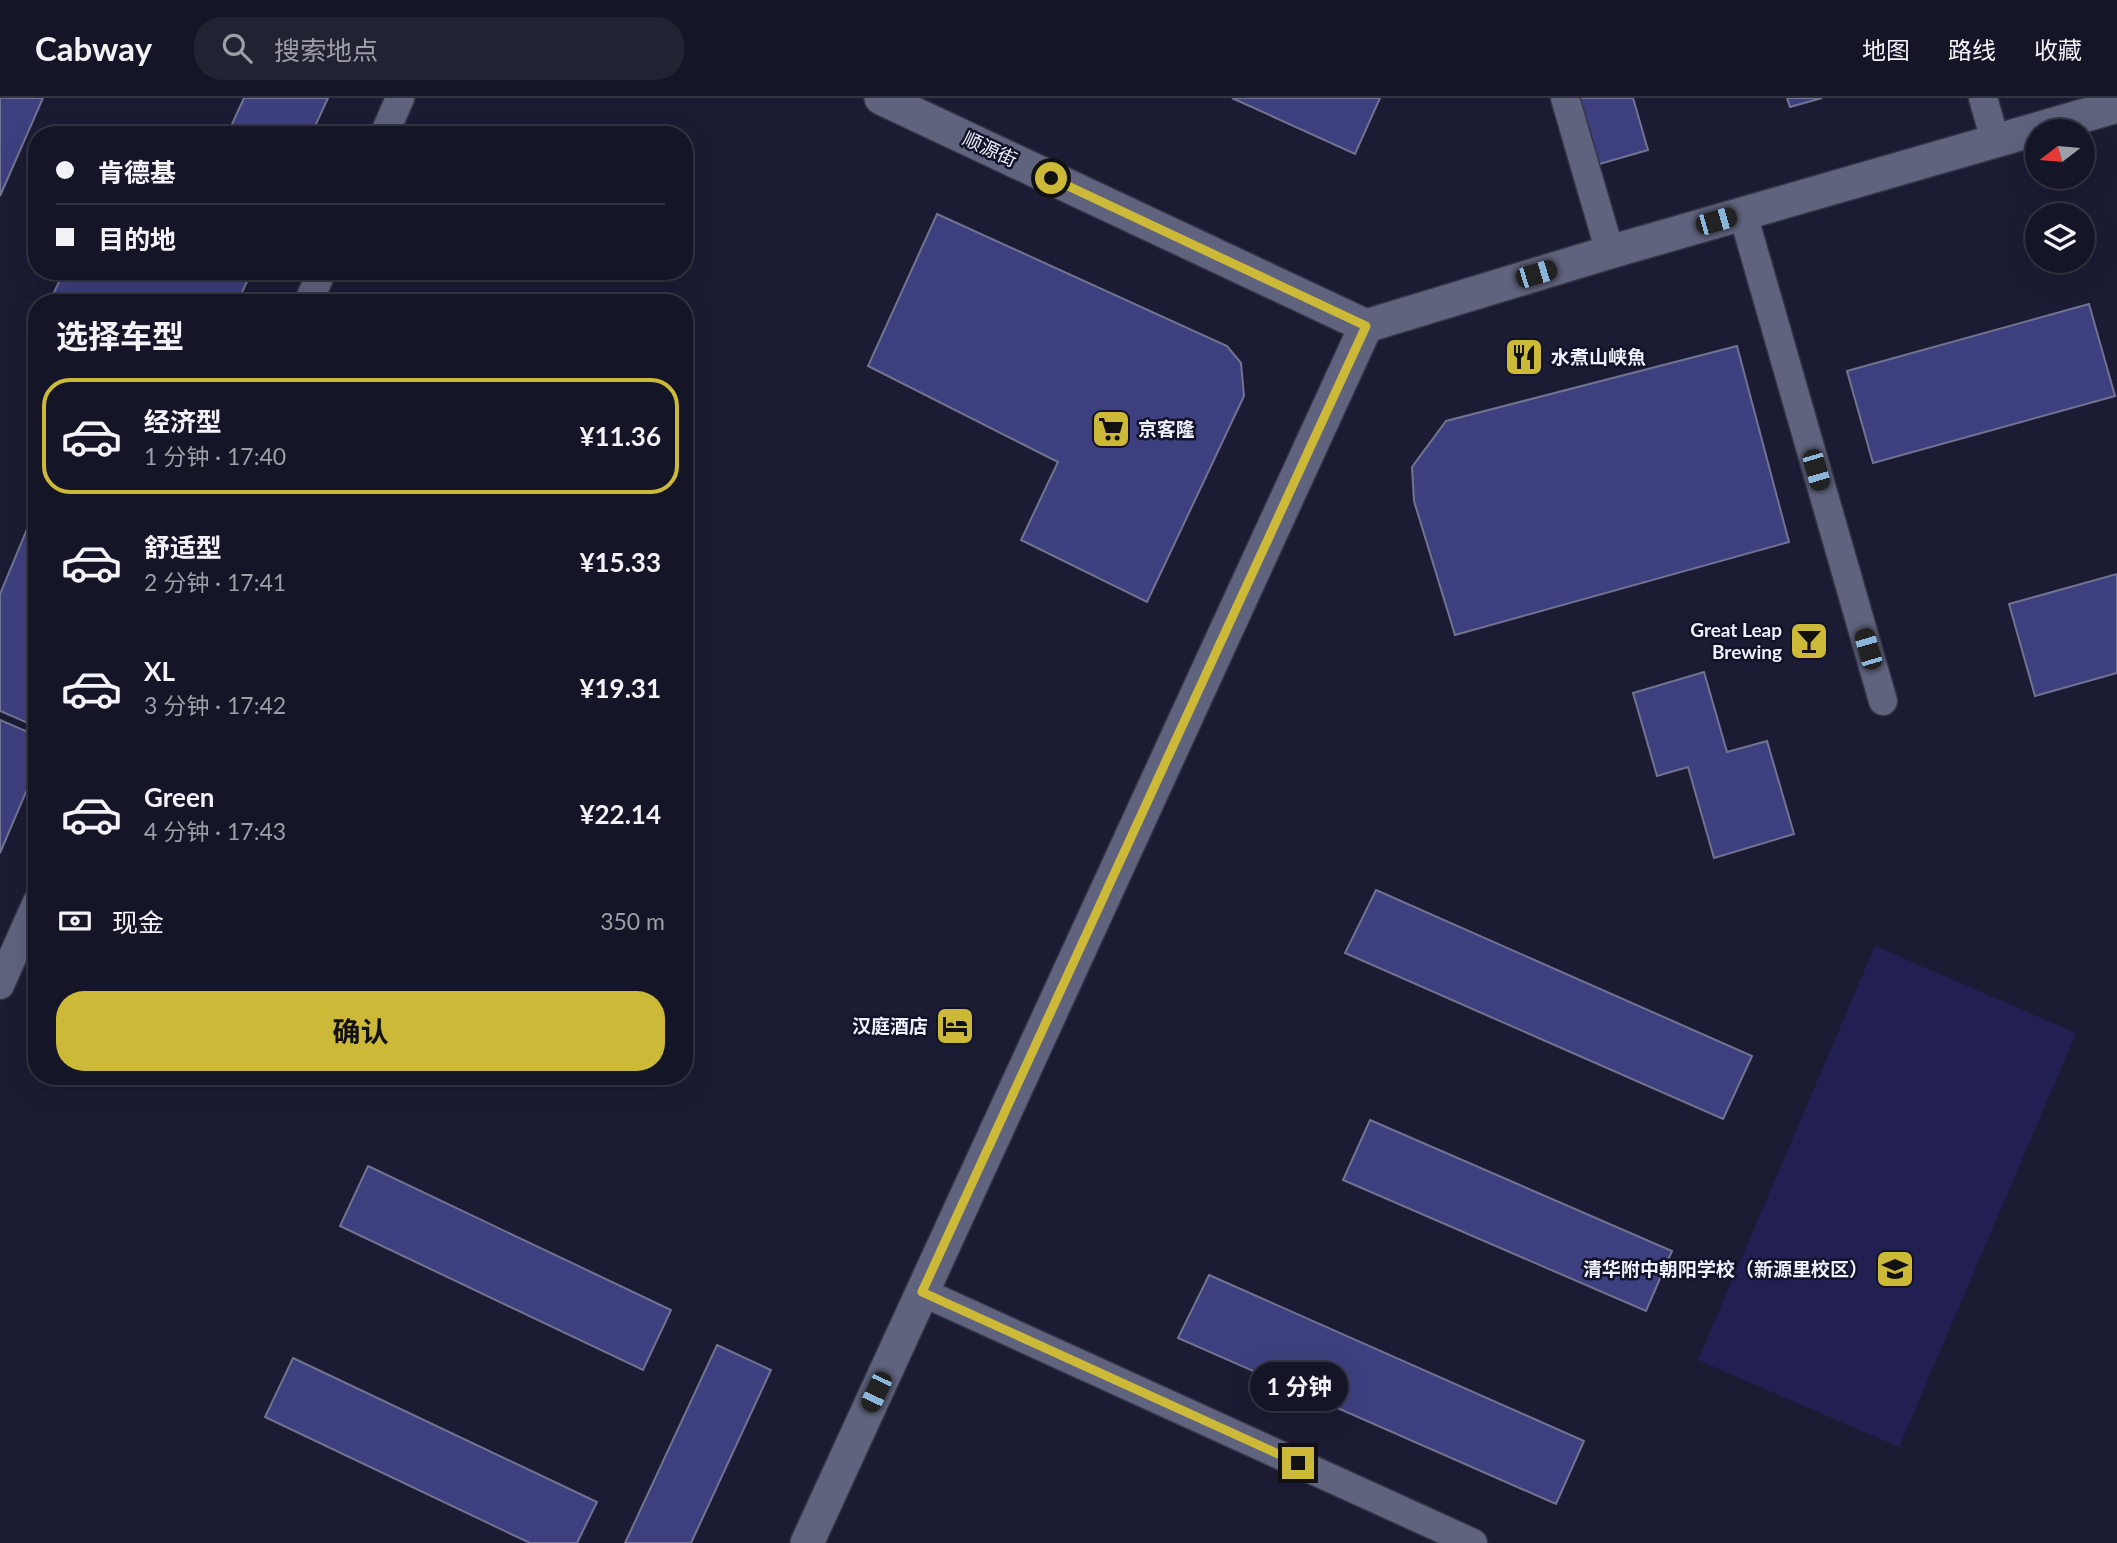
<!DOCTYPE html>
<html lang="zh">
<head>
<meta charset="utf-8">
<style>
	:root { --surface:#141526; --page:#212232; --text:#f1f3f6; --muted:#9d9fa7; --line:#333443; --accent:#cdb938 }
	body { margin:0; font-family:Lato,"Noto Sans SC",sans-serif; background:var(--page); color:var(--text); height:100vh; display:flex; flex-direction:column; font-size:26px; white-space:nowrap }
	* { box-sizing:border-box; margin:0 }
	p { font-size:23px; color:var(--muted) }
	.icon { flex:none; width:38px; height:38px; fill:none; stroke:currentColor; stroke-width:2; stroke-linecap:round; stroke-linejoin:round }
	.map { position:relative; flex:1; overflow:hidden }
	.drawer { position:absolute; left:28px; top:196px; width:665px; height:791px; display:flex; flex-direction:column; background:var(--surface); border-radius:28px; box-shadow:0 7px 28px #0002,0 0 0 2px var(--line) }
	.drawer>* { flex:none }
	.guide { position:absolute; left:28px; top:28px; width:665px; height:154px; border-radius:28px; box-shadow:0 7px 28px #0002,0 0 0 2px var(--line); display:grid; align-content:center; height:154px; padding:0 28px; background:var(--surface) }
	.needle { width:46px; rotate:254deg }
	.tools { position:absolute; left:2025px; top:21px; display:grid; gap:14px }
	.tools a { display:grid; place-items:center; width:70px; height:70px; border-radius:50%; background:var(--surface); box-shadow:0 7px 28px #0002,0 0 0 2px var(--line); font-size:35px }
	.end { position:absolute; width:32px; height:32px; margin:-16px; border:9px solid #cdb938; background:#111; box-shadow:0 0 0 4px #111 }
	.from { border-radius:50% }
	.bubble { position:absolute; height:49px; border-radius:24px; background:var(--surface); box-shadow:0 7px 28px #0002,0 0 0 2px var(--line); font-size:23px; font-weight:700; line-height:49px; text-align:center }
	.car { position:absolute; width:21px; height:42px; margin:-21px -10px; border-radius:9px; box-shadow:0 0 5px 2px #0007; background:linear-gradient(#222 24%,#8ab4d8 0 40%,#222 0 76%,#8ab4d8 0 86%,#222 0) }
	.guide b { display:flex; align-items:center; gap:24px; height:66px; font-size:26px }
	.guide b+b { border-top:2px solid var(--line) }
	.guide i { width:18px; height:18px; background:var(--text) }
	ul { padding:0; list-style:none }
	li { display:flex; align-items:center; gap:21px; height:116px; margin:0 14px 10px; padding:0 14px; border:4px solid transparent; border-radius:28px }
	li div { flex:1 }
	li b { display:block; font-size:26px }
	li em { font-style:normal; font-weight:700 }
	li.on { border-color:var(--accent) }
	li>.icon { width:63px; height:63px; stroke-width:1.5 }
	h2 { padding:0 28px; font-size:32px; line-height:84px }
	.pay { display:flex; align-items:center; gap:18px; height:77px; padding:0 28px; font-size:26px }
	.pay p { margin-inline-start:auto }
	.cta { display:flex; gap:14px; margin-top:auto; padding:14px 28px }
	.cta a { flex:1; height:80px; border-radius:28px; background:var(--accent); color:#111; font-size:28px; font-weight:700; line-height:80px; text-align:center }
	header { display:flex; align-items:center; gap:42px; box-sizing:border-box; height:98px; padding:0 35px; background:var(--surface); border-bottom:2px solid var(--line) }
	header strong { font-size:33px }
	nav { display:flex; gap:38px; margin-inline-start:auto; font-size:24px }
	.search { width:490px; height:63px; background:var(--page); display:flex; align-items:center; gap:18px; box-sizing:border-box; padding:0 24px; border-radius:28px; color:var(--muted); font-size:26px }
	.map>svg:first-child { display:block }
</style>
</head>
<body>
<header>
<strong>Cabway</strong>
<div class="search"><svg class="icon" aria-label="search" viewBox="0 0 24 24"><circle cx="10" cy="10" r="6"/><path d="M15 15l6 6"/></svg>搜索地点</div>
<nav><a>地图</a><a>路线</a><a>收藏</a></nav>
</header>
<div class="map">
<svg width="2117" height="1445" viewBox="0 0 2117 1445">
	<rect width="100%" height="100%" fill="#1b1c33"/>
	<polygon fill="#222053" points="1875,848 2076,935 1899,1349 1698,1262"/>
	<g fill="#3e3f7e" stroke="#717490" stroke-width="2">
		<polygon points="0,0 43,0 0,98"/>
		<polygon points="244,0 328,0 311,37 227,37"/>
		<polygon points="1232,0 1380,0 1355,56"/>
		<polygon points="1569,0 1633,0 1648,52 1589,69"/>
		<polygon points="1787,0 1822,0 1790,9"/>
		<polygon points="937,116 1227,248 1241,265 1244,298 1147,504 1021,442 1058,364 868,268"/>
		<polygon points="64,173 252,173 237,205 55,205 50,203"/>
		<polygon points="2089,206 2115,298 1873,365 1847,273"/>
		<polygon points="1737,248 1789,444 1455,537 1414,403 1412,369 1446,323"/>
		<polygon points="37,407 37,629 0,613 0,496"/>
		<polygon points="2117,476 2117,575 2035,598 2009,506"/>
		<polygon points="1704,574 1727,654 1767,643 1794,736 1714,760 1688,669 1657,678 1633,595"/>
		<polygon points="0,622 37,638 37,668 0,755"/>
		<polygon points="1376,792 1752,958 1723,1021 1345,855"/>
		<polygon points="1370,1022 1672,1153 1646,1213 1343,1082"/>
		<polygon points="368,1068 671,1212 643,1272 340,1128"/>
		<polygon points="1209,1177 1584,1343 1556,1406 1178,1240"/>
		<polygon points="717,1247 771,1272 691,1445 625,1445"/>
		<polygon points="293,1260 597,1404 577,1445 530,1445 265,1319"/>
	</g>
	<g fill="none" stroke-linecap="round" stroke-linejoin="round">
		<defs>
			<g id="minor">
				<polyline points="1565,0 1610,154"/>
				<polyline points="1983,0 1995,42"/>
				<polyline points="384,37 400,0"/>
				<polyline points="1743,116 1883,603"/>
				<polyline points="308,205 322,173"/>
				<polyline points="0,887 37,804"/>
				<polyline points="922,1194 1473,1445"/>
			</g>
			<g id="tertiary">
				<polyline points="881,0 1366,228"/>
				<polyline points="807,1445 1366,228 1610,154 2117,8"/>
			</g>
		</defs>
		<use href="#minor" stroke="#343547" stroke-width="31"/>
		<use href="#tertiary" stroke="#343547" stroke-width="36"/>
		<use href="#minor" stroke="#60637e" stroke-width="28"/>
		<use href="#tertiary" stroke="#60637e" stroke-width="33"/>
	</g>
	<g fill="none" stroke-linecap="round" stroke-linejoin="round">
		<polyline stroke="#cdb938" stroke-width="9" points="1051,80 1366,228 922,1194 1298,1365"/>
	</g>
	<defs>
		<symbol id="restaurant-square" viewBox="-11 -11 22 22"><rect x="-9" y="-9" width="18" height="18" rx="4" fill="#cdb938" stroke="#121328"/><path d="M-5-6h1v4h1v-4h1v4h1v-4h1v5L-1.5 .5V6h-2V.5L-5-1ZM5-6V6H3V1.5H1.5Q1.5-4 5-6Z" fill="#111"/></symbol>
		<symbol id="supermarket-square" viewBox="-11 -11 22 22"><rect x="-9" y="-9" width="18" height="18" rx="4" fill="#cdb938" stroke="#121328"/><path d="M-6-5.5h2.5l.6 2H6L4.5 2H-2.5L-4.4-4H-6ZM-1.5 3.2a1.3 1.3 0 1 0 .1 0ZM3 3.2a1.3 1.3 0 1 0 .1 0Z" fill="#111"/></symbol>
		<symbol id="bar-square" viewBox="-11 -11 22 22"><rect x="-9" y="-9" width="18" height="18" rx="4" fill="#cdb938" stroke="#121328"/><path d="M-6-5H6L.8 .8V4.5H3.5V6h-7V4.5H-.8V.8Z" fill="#111"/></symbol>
		<symbol id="hotel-square" viewBox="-11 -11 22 22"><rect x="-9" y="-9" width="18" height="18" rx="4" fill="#cdb938" stroke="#121328"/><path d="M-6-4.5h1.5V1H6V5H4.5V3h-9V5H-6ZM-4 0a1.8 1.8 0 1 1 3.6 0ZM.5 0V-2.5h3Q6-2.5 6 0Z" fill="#111"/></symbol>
		<symbol id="school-square" viewBox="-11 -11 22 22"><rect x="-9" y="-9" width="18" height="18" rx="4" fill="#cdb938" stroke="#121328"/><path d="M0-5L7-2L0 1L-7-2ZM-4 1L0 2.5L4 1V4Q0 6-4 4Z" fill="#111"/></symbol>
	</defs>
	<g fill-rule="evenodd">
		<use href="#restaurant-square" x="1502" y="237" width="44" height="44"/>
		<use href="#supermarket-square" x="1089" y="309" width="44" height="44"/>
		<use href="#bar-square" x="1787" y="521" width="44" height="44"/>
		<use href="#hotel-square" x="933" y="906" width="44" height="44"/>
		<use href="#school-square" x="1873" y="1149" width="44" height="44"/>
	</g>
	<g text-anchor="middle" stroke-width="5" stroke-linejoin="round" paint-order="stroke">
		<g font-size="19" fill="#eef0fd" stroke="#121328">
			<text transform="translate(990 51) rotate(25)" y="7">顺源街</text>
		</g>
		<g font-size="19" font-weight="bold" fill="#eef0fd" stroke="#121328" text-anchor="end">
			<text x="1551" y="266" text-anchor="start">水煮山峡魚</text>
			<text x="1138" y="338" text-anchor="start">京客隆</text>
			<text x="1782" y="539">Great Leap<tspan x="1782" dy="22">Brewing</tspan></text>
			<text x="928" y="935">汉庭酒店</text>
			<text x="1868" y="1178">清华附中朝阳学校（新源里校区）</text>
		</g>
	</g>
</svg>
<div class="tools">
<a><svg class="needle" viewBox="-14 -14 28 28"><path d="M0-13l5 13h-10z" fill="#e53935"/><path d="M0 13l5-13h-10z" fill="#9d9fa7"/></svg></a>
<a><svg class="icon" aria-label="layers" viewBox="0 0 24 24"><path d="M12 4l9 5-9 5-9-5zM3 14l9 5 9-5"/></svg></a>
</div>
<i class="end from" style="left:1051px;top:80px"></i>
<i class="end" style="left:1298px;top:1365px"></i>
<div class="bubble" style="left:1250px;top:1264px;width:98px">1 分钟</div>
<i class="car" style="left:1716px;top:123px;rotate:74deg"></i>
<i class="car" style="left:1536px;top:176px;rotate:73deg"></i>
<i class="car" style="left:1816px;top:372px;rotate:164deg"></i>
<i class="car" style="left:1868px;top:551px;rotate:344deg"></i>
<i class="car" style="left:876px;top:1294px;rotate:205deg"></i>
<div class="guide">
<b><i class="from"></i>肯德基</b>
<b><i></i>目的地</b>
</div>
<section class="drawer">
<h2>选择车型</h2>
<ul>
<li class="on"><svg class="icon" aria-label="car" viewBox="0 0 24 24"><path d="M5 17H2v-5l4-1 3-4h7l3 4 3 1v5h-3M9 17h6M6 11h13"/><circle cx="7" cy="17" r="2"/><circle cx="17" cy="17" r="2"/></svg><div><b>经济型</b><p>1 分钟 · 17:40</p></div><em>¥11.36</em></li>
<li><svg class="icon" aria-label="car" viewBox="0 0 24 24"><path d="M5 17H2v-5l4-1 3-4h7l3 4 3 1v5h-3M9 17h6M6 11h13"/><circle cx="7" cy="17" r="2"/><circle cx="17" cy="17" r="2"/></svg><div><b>舒适型</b><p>2 分钟 · 17:41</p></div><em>¥15.33</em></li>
<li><svg class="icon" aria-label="car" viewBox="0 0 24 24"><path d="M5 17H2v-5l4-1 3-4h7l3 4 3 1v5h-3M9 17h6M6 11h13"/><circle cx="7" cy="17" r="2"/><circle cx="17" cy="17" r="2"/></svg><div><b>XL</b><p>3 分钟 · 17:42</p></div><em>¥19.31</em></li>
<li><svg class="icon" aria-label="car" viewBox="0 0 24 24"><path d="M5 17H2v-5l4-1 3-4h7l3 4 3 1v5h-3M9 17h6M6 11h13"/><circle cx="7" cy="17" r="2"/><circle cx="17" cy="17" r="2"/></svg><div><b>Green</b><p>4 分钟 · 17:43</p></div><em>¥22.14</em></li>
</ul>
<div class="pay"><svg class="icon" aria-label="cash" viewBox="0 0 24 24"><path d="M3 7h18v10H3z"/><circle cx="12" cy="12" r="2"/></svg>现金<p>350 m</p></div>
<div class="cta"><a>确认</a></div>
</section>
</div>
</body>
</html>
